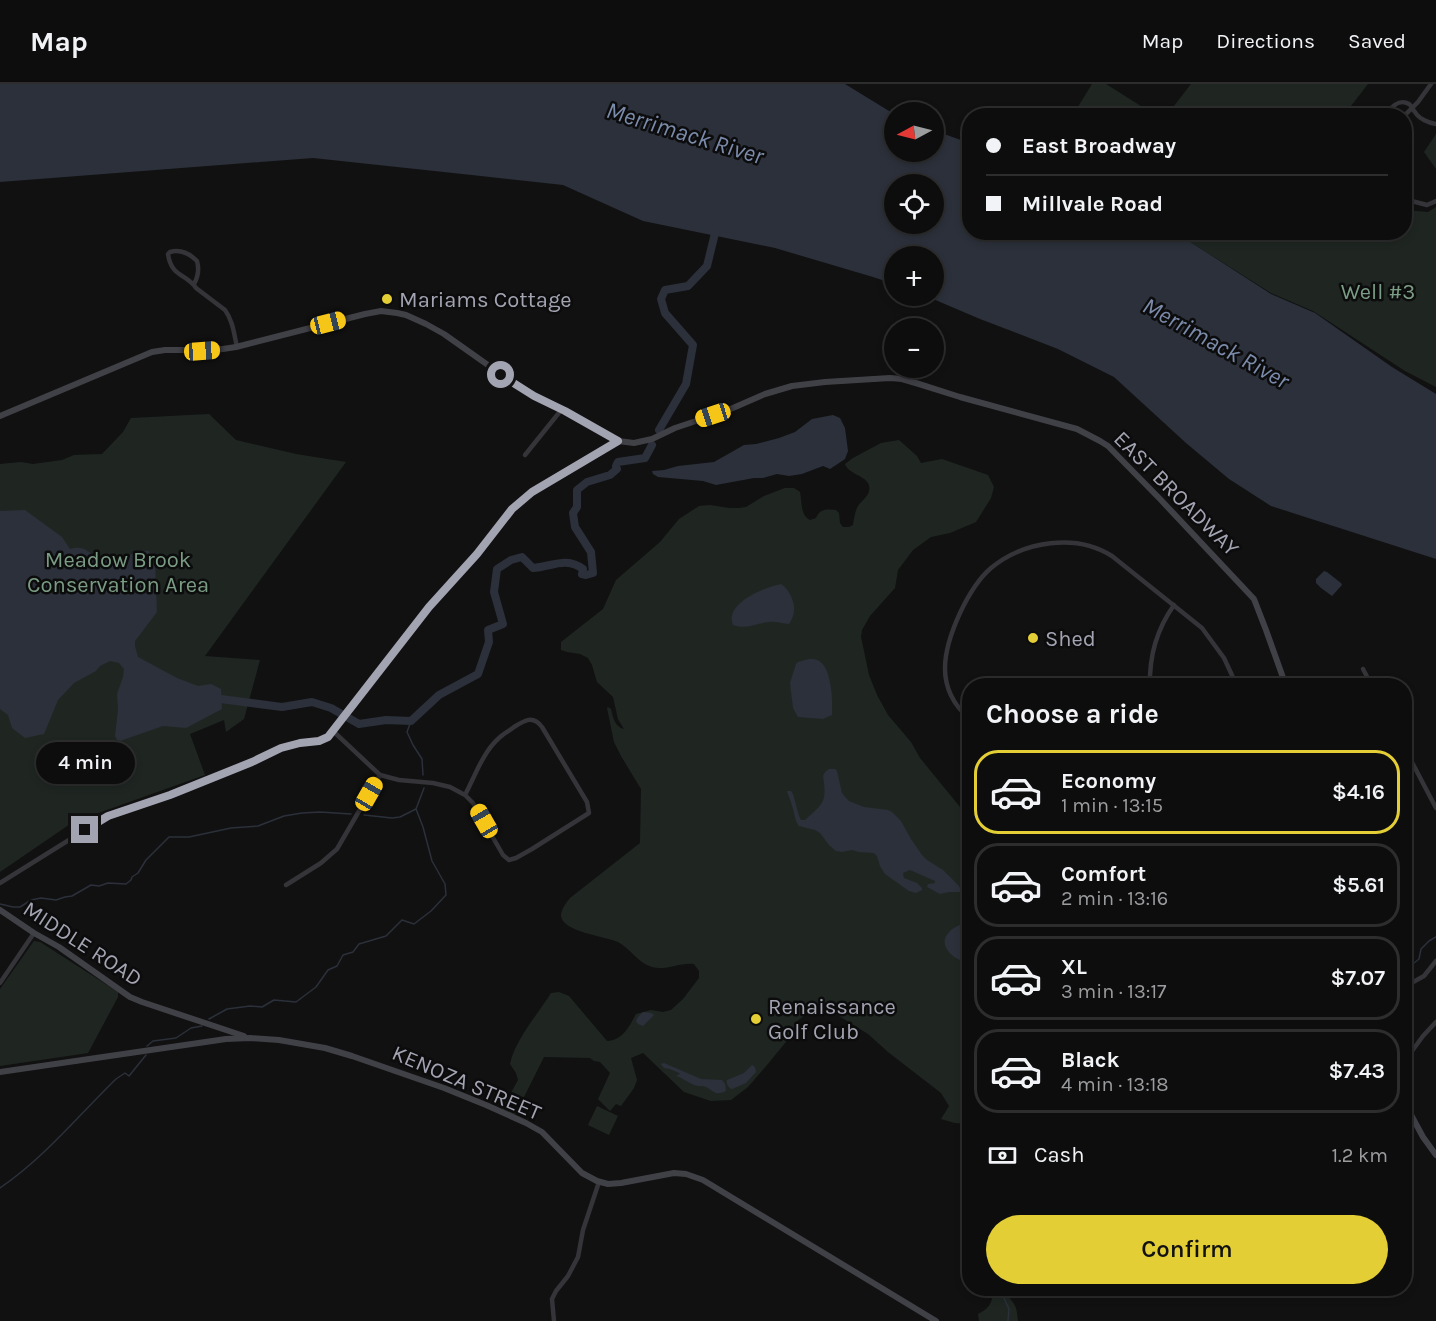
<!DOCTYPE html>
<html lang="en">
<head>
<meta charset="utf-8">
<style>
	:root { --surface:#0d0d0e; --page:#1b1b1c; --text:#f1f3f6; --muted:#9a9c9e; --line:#2d2d2e; --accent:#e4ce36 }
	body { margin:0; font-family:Karla,sans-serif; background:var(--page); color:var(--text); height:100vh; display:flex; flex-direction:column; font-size:22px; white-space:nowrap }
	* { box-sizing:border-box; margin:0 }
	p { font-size:20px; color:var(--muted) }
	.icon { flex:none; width:33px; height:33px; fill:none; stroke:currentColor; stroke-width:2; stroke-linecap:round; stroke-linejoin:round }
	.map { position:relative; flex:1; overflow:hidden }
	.drawer { position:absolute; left:962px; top:594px; width:450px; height:618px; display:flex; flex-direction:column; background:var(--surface); border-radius:24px; box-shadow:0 3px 9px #0003,0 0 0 2px var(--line) }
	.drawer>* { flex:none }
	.top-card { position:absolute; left:962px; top:24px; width:450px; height:132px; border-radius:24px; box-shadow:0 3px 9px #0003,0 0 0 2px var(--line); display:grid; align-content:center; height:132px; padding:0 24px; background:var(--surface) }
	.needle { width:39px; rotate:263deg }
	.buttons { position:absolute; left:884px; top:18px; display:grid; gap:12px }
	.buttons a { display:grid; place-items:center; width:60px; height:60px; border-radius:50%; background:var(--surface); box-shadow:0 3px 9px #0003,0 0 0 2px var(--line); font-size:30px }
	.end { position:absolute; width:27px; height:27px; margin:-14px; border:8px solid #a3a4b2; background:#111; box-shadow:0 0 0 3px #111 }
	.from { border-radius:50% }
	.bubble { position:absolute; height:42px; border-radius:21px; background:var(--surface); box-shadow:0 3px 9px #0003,0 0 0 2px var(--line); font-size:20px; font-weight:600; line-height:42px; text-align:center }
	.car { position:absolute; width:18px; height:36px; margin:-18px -9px; border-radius:8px; box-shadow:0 0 4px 2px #0007; background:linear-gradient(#f5c518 24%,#345 0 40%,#f5c518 0 76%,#345 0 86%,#f5c518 0) }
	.top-card b { display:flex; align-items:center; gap:21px; height:57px; font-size:22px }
	.top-card b+b { border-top:2px solid var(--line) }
	.top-card i { width:15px; height:15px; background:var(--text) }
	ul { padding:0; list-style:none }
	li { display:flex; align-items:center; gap:18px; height:84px; margin:0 12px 9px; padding:0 12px; border:3px solid var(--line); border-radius:24px }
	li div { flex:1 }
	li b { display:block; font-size:22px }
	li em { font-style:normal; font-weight:600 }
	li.selected { border-color:var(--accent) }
	li>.icon { width:54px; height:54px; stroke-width:1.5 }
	h2 { padding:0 24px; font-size:27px; line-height:72px }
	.pay { display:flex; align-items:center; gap:15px; height:66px; padding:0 24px; font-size:22px }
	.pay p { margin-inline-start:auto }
	.action { display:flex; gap:12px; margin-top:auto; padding:12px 24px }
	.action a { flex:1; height:69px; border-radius:36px; background:var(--accent); color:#111; font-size:24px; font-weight:600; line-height:69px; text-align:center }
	header { display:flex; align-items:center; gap:36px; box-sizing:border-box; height:84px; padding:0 30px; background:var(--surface); border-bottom:2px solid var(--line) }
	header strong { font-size:28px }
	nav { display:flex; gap:33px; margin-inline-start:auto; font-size:21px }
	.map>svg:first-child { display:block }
</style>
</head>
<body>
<header>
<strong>Map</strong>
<nav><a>Map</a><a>Directions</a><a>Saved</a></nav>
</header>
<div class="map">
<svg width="1436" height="1237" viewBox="0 0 1436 1237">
	<rect width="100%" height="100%" fill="#111112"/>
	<g fill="#1f2622">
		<polygon points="1092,0 1106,0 1155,31 1073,31"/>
		<polygon points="1191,0 1368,0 1344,31 1167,31"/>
		<polygon points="1436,50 1436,85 1424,68"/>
		<polygon points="1436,123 1436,303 1405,287 1313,227 1271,209 1176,149 1404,148 1404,126 1428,128"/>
		<polygon points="209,330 236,356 296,370 346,378 205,572 260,576 244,635 226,648 224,636 190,650 205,691 73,738 0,788 0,380 21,378 33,380 62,376 74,371 102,370 123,348 131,334"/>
		<path d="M899 356 917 372 921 379 942 375 988 391 994 403 991 414 976 438 950 449 931 453 913 466 898 486 895 504 870 532 862 546 861 553 869 591 877 611 888 631 911 658 920 674 969 734V1040L955 1039 941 1035 949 1022 941 1009 888 968 868 950 831 927 816 924 797 937 790 953 767 981 748 1003 731 1016 711 1017 684 1008 643 969 631 974 637 996 634 1004 621 1022 616 1020 610 1027 598 1015 610 989 600 978 594 977 590 974 544 973 515 1031 502 1025 518 996 516 989 510 980C515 956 538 930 551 909L559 908 569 912 607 957C623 956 629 943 636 930L651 926 663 928 671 926 683 915 699 894V887L694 880C680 878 666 887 652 883 638 879 630 864 618 858 605 852 561 848 561 831 562 824 566 819 570 814L640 759 641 705 621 672 614 658 607 624 608 623 611 625C613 634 615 643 624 645L618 635 613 613 597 598 592 581 588 574 580 570 567 568 561 566V558L603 525 616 496 660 458 679 435 699 422 710 421 729 424H739L746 423 764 412 785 404H794L800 408C802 418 800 431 810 436L816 434C820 425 826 425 836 426L839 429 840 439 843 443H849L853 441C854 435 855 427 858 422 861 417 868 413 869 407 873 392 849 392 845 380L853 374 881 359Z"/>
		<polygon points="34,857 40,858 118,908 118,913 88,969 0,982 0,905"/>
		<polygon points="597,1022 618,1032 609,1051 588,1041"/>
		<path d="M992 1205H1002C1005 1211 1008 1212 1012 1217 1017 1223 1017 1229 1018 1237H979L978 1230C990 1224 991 1220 994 1207Z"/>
	</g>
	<g fill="#2b303a" fill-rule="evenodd">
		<path d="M0 0H845L894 30V68H933V46L969 59V148H1170L1181 152 1271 210 1315 229 1392 283 1436 310V475L1271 422 1229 395 1186 359 1114 293 1058 265 980 235 926 212H933V172H894V200L873 193 775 164 643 137 563 101 481 92 313 74 0 98ZM933 100V140H894V100Z"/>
		<polygon points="833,331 840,334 845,344 848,367 845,375 830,385 823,382 802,390 789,392 777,390 763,394 754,394 716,401 703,397 658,393 653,390 652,387 664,386 678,382 714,378 744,361 756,360 779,354 795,348 812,335"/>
		<path d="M25 426 62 453 70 465C88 459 91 475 106 476 121 478 135 465 149 467L155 477 157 528 135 557V562L138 573 177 594 198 602 211 600 221 605 222 625 186 644 163 642 120 657 117 656 115 652 118 626 117 610 123 593 124 585 119 579 110 577 100 582 96 587 74 599 58 616 44 650 25 654 12 644 8 631 0 625V427Z"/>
		<polygon points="1324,487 1327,488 1341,499 1342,501 1332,512 1321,504 1316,499 1316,495"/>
		<path d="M781 500C788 504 795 517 794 526 794 531 792 535 789 540 782 540 776 537 769 538 756 539 746 546 733 541 724 519 765 503 781 500Z"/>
		<path d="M809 575C812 575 816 575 819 577 831 583 833 616 832 628V631L823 635 798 633 793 624 790 599 796 580 798 578Z"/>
		<path d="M829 685H835L837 687 842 709 846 714 849 717 864 723 888 726 892 728 901 737 911 755 922 771 927 776 943 786 959 802 962 808H949L940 810 927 803 928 800 935 799V797L910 786 903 789 904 794 917 799 922 804V806L916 809 909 807 885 790 880 782 877 772 874 769 859 768 852 766 842 768 836 767 829 761 820 749 815 746 799 742C794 735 795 729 792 722 791 716 788 712 787 707H791L793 710 799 732 801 736H805C824 719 827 718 823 692L825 688Z"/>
		<path d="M969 838V880C963 877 956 875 952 871 934 855 953 841 969 838Z"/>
		<polygon points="643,928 651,929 654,931 643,942 638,940 636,937 638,933"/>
		<path d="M664 979 701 995 722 996 725 1000 726 1007C713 1013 714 1005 703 1002 700 1002 697 1002 694 1001 687 998 683 994 676 992L680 990 679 989 670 985 664 984 661 980Z"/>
		<path d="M752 981 755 983 756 988 746 999 732 1005C728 1004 726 999 727 996L744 989Z"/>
	</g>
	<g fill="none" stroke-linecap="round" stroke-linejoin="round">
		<g stroke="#2b303a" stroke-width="1.5">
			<polyline points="411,637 407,648 413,661 422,675 423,691"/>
			<polyline points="364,731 392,734 400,733 416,725"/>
			<polyline points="0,820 13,823 20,823 31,816 41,814 56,816 65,813 72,812 91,801 99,802 108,799 126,800 131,796 132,793 138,789 146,776 169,753 189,753 231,744 258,742 284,732 302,729 320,728 351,730"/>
			<polyline points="1404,887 1419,875 1421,865 1429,857 1436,853"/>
			<polyline points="209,935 227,925 250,922 262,923 274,916 296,918 316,903 328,886 337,882 343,871 353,868 359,860 386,852 402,836 414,840 431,827 446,811 445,800 432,777 423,743 416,725 424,704"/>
			<polyline points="147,962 153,957 176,954 191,944 202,942"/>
			<path d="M0 1104C44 1074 78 1032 116 995L125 989 129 992 146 971"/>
			<polyline points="1005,1204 1002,1210 1009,1225 1008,1237"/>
		</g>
		<g stroke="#2b303a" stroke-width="8">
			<polyline points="659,346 686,300 693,261 665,229 661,215 665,206 688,202 707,182 717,141"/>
			<path d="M213 614 282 623 312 618 331 624 359 640 386 636 411 637 439 611 478 590 489 558 488 546 503 540 494 508 497 485 511 476 522 473 533 484C551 483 566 472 583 485L582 490 586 491 593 489 591 468 575 443 573 429 577 423V406L587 398 610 391 617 385 616 382 618 378 645 374 652 361"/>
		</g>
		<g stroke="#343439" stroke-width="4.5">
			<path d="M1385 32C1390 24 1399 14 1409 20 1413 23 1412 25 1415 28 1419 35 1429 39 1436 40"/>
			<polyline points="1404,32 1418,18 1431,0"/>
			<polyline points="1404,115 1427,121 1436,117"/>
			<path d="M194 200C198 193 199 184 197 177 189 169 181 165 170 168L168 170C171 193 187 190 196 204L225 226C233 237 234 250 237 263"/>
			<polyline points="525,371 562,325"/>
			<polyline points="1363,585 1372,602"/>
			<path d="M1150 602C1149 572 1157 545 1174 521"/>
			<path d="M969 634C934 604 943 566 960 529 968 512 977 496 991 484 1024 457 1076 449 1112 472L1202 544 1224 574 1237 602"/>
			<path d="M333 647 380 691 399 696 433 699 450 703 465 711C475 692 483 668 499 654 503 650 509 647 514 643 525 636 533 631 542 643L587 718 589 729 532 765 516 774 509 776 503 771 473 719 465 711"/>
			<polyline points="1404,663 1436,724"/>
			<polyline points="0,799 85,746 108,732 170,711 264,673 281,664 300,659 319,657 328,653 440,511 477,469 511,425 532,408 618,357"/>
			<polyline points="286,801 321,779 337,765 380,691"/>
			<polyline points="0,899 34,849"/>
			<polyline points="1404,903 1424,892 1436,877"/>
			<polyline points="1404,978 1423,952 1436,938"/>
			<polyline points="554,1237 552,1215 556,1207 568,1192 578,1173 583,1146 599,1098"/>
		</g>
		<g stroke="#404047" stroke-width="6">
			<polyline points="0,332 152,268 165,266 216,266 236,263 365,230 381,227 397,229 406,231 426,240 444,250 519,303 565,327 618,357 634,359 652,355 675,344 726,327 765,310 792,302 825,298 890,294 902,295 919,300 960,313 1077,345 1100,357 1108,362 1160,415 1254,515 1266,546 1286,602"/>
			<polyline points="0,826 34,849 59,863 130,913 142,918 244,952"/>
			<polyline points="0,988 226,955 250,954 279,956 325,964 352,972 444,1004 486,1021 526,1039 542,1048 582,1089 597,1097 608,1100 621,1099 674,1089 686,1090 703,1096 936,1237"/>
			<polyline points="1404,1018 1423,1053 1436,1071"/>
		</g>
	</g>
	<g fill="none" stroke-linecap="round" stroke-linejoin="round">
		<polyline stroke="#a3a4b2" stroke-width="8" points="85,746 108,732 170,711 252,678 281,664 300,659 319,657 328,653 429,523 477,470 512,425 532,408 618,357 565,327 534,312 501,291"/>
	</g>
	<g fill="#e4ce36" stroke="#0c0c0d" stroke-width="2">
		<circle cx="387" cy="215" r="6"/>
		<circle cx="1033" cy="554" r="6"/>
		<circle cx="756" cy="935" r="6"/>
	</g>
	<g text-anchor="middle" stroke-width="5" stroke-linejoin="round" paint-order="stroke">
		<g font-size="22" fill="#7b9c84" stroke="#0c0c0d">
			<text x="1378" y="215">Well #3</text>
			<text x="118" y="483">Meadow Brook<tspan x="118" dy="25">Conservation Area</tspan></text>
		</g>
		<g font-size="22" fill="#a3a4b2" stroke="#0c0c0d" text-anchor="start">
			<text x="399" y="223">Mariams Cottage</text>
			<text x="1045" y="562">Shed</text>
			<text x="768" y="930">Renaissance<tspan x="768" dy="25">Golf Club</tspan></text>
		</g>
		<g font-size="22" fill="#a3a4b2" stroke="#0c0c0d">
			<text transform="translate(1177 409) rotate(45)" y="8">EAST BROADWAY</text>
			<text transform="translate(83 859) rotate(33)" y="8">MIDDLE ROAD</text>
			<text transform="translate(467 998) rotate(23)" y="8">KENOZA STREET</text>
		</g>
		<g font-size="24" font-style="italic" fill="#7b8bab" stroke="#0c0c0d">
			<text transform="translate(685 49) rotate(17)" y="8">Merrimack River</text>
			<text transform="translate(1216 259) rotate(29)" y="8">Merrimack River</text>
		</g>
	</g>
</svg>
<div class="buttons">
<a><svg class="needle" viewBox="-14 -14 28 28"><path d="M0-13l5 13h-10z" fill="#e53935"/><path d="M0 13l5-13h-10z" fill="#9a9c9e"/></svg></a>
<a><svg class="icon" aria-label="locate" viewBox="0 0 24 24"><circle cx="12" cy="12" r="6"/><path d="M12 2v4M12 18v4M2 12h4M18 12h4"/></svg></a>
<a>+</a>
<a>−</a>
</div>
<i class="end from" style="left:501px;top:291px"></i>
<i class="end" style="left:85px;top:746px"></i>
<div class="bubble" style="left:36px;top:658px;width:99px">4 min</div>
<i class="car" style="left:328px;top:239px;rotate:76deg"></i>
<i class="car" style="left:202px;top:267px;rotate:86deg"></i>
<i class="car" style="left:713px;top:331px;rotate:252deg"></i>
<i class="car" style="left:369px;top:710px;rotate:30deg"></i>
<i class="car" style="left:484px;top:737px;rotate:330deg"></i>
<div class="top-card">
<b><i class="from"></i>East Broadway</b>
<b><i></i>Millvale Road</b>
</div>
<section class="drawer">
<h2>Choose a ride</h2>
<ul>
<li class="selected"><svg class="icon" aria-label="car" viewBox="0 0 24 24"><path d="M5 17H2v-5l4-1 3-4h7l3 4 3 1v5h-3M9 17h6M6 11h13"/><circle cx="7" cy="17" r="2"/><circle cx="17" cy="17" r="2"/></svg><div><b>Economy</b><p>1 min · 13:15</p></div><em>$4.16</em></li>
<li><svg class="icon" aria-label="car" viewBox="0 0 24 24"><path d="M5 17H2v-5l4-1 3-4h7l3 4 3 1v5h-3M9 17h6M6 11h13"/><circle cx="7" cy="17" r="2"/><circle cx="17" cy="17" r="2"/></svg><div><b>Comfort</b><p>2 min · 13:16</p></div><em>$5.61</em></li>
<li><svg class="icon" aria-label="car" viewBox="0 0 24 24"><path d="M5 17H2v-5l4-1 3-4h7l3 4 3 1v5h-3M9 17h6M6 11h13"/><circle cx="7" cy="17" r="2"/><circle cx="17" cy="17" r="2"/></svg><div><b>XL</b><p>3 min · 13:17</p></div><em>$7.07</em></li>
<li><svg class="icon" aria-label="car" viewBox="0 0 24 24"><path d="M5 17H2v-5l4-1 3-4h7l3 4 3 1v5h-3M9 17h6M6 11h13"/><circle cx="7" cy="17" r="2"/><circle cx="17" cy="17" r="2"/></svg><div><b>Black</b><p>4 min · 13:18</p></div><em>$7.43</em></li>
</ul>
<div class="pay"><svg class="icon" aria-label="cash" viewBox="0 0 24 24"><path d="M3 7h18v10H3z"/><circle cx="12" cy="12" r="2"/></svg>Cash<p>1.2 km</p></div>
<div class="action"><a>Confirm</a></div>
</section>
</div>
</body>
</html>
